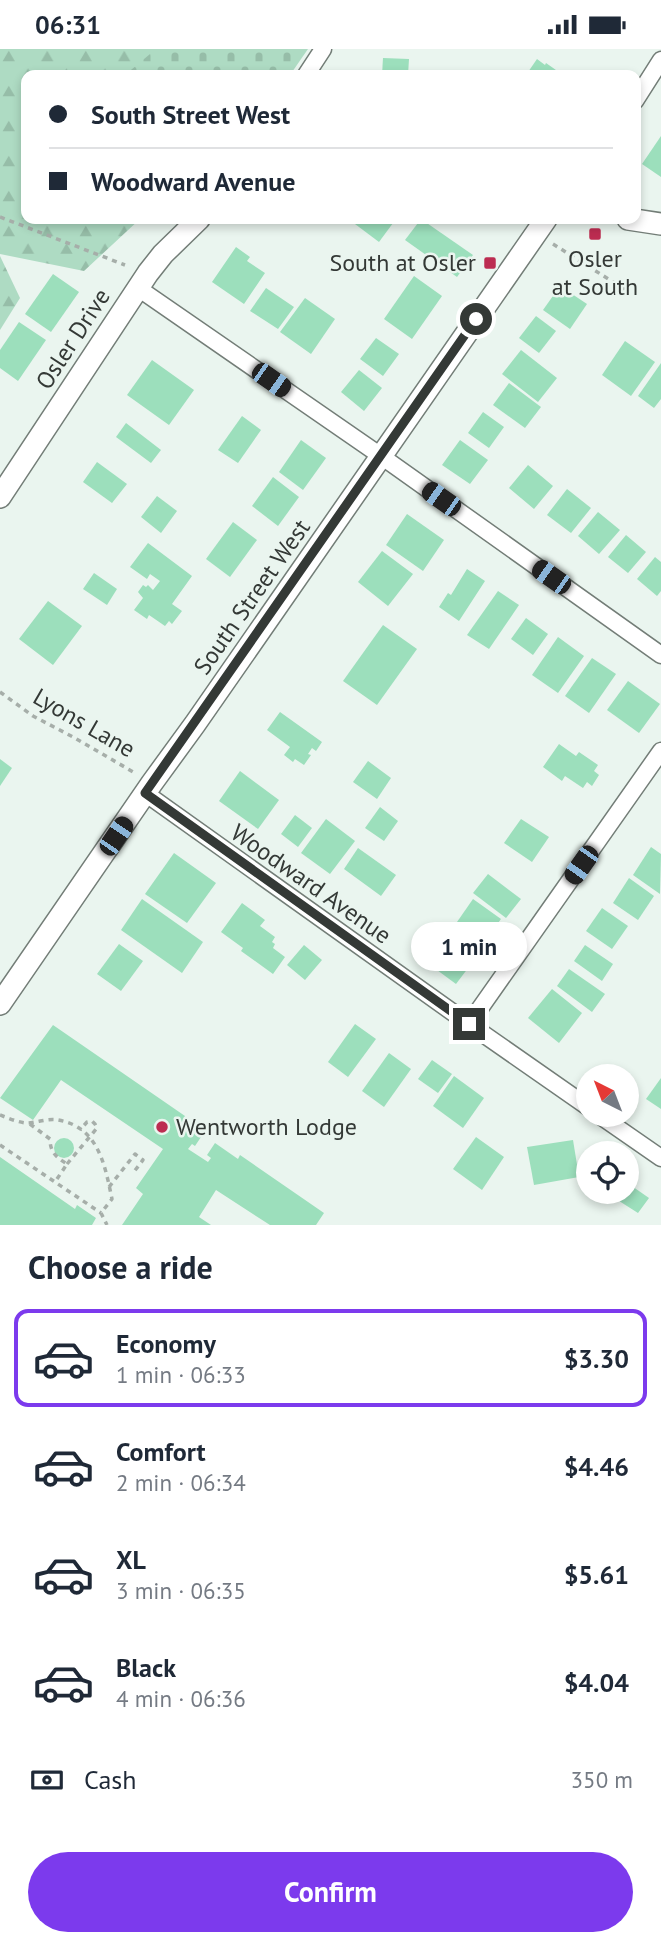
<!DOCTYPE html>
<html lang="en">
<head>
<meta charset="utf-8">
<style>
	:root { --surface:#fff; --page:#f6f6f7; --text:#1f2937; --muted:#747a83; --line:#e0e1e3; --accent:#7c3aed }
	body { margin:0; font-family:"PT Sans",sans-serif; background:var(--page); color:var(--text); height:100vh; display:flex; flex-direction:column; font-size:26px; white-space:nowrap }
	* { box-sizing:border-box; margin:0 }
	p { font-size:23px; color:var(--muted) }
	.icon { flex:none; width:38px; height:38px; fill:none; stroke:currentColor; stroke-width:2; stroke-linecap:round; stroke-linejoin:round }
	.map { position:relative; height:1176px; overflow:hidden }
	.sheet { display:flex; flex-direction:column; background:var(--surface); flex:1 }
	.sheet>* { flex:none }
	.hud { position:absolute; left:21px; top:21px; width:620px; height:154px; border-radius:14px; box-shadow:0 4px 10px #0003; display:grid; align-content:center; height:154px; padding:0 28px; background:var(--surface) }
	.needle { width:46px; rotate:318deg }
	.tools { position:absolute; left:576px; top:1015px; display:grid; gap:14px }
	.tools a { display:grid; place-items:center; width:63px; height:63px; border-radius:50%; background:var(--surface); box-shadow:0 4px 10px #0003; font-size:35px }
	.end { position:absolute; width:32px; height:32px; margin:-16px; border:9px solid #343936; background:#fff; box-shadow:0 0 0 4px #fff }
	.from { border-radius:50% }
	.bubble { position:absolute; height:49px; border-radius:24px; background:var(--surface); box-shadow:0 4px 10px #0003; font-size:23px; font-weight:700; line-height:49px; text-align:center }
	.car { position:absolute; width:21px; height:42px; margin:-21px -10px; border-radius:9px; box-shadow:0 0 5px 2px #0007; background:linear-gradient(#222 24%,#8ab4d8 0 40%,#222 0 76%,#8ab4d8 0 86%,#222 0) }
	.hud b { display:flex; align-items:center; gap:24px; height:66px; font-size:26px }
	.hud b+b { border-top:2px solid var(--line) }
	.hud i { width:18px; height:18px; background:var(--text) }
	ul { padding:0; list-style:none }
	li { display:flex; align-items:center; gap:21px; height:98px; margin:0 14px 10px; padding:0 14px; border:4px solid transparent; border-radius:14px }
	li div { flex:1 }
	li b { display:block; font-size:26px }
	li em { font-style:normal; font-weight:700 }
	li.active { border-color:var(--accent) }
	li>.icon { width:63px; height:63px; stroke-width:1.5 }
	h2 { padding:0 28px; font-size:32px; line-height:84px }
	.pay { display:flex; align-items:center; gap:18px; height:77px; padding:0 28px; font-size:26px }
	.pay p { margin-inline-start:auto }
	.cta { display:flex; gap:14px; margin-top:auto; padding:14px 28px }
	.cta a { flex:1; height:80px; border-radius:42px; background:var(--accent); color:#fff; font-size:28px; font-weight:700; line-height:80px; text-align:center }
	.status { display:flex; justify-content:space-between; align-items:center; height:49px; padding:0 35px; background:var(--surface); direction:ltr }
	.status svg { height:19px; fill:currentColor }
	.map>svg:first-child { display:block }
</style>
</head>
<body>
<div class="status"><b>06:31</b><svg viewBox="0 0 49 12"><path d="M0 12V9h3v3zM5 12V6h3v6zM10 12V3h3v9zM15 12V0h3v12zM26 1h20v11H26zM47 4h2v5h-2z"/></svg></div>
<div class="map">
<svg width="661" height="1176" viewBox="0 0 661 1176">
	<defs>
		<pattern id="forest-firs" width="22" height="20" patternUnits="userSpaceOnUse" patternTransform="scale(1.75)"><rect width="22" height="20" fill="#aedbc3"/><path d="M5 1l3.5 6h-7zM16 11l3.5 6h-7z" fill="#96bda8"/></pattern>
		<pattern id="cemetery-stones" width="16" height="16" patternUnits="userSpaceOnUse" patternTransform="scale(1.75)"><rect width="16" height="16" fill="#aedbc3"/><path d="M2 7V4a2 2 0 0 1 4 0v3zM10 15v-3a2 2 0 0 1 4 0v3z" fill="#96bda8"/></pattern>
	</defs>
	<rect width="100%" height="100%" fill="#eaf5ef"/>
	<g fill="url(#forest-firs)">
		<polygon points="0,0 218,0 207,26 26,26 26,170 140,170 84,222 0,205"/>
		<polygon points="0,207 20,249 0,281"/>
	</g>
	<polygon fill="url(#cemetery-stones)" points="156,0 308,0 290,26 125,26"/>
	<g fill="#9cdfbc">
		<polygon points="383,9 409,10 408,26 382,26"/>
		<polygon points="537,10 545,16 546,14 563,26 526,26"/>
		<polygon points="661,87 661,128 642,115"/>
		<polygon points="359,170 396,170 379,193 355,175"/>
		<polygon points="421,170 473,206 457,228 405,191"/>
		<polygon points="236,198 250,208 247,212 265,224 244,255 212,233"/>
		<polygon points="53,225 79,243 51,283 25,265"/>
		<polygon points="414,227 442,247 412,290 384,270"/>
		<polygon points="560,237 587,255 570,280 543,261"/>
		<polygon points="266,239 294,258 278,280 250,262"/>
		<polygon points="305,249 335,270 311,305 280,283"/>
		<polygon points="536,267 556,282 539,304 519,289"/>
		<polygon points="19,273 46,291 18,332 0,319 0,301"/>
		<polygon points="376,289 399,305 383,327 360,310"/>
		<polygon points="625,292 655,313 631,347 602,326"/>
		<polygon points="521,301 557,329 538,353 502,325"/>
		<polygon points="152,311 194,341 169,376 127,346"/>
		<polygon points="661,314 661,350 654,359 638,347"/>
		<polygon points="359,321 382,339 364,362 341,343"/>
		<polygon points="509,334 541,358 525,379 493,356"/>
		<polygon points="483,363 504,378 489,399 468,384"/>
		<polygon points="242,367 261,381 238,414 218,401"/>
		<polygon points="126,374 161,401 151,414 116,388"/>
		<polygon points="301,391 326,409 303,441 279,423"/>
		<polygon points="460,391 488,411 470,435 442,416"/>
		<polygon points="97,413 127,435 112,454 83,433"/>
		<polygon points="528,416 553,437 534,460 509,439"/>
		<polygon points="273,428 299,448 278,477 252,457"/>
		<polygon points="567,440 591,459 571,484 547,466"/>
		<polygon points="157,447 177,462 161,484 141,468"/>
		<polygon points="598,463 620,481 599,505 578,487"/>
		<polygon points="407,465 444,491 423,522 386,496"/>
		<polygon points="233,473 257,491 230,528 206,510"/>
		<polygon points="626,486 646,503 628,524 608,508"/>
		<polygon points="148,494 192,527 172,555 182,562 172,575 169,572 165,577 149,566 147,570 134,561 143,549 138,543 143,536 146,538 148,536 153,541 160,532 150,525 147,530 130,518"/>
		<polygon points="382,502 413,525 388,557 358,533"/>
		<polygon points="655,508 661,513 661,542 657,547 637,530"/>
		<polygon points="467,520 485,532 459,572 439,558 448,544 451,546"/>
		<polygon points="94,524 117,540 107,556 83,540"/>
		<polygon points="498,542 519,556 489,600 467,586"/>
		<polygon points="48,552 82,577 53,616 19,590"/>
		<polygon points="526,569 548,585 533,606 511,590"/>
		<polygon points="383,576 417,600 377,656 343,632"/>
		<polygon points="558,588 584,607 558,644 532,626"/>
		<polygon points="592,609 616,625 589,664 565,647"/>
		<polygon points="628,632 660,655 639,684 607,661"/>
		<polygon points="280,663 322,693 316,702 312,699 308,705 311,706 304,716 295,710 293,713 284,706 290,698 267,681"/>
		<polygon points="559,695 576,707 579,703 598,716 594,722 599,726 592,737 587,733 583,739 565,727 562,732 543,718"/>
		<polygon points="0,710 12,719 0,737"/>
		<polygon points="368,712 391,729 377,750 353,733"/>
		<polygon points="240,722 279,751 258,780 219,752"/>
		<polygon points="380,758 398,772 384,792 365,779"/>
		<polygon points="295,766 312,779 298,798 281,785"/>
		<polygon points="326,770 355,792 330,825 301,804"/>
		<polygon points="521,770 549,788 532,813 504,794"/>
		<polygon points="651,798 661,805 660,845 633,826"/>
		<polygon points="358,799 396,826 381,847 344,820"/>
		<polygon points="174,804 216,834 187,874 145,845"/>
		<polygon points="488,825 521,850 506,869 473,844"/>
		<polygon points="629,829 654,847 638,871 613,854"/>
		<polygon points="142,850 203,893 182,924 121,881"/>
		<polygon points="473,850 501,870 485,892 457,873"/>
		<polygon points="242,854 265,871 260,877 275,888 272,893 275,895 273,899 285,908 273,925 241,902 243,899 221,883"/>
		<polygon points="602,859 628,877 612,900 586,882"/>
		<polygon points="462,888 481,902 456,935 437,921"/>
		<polygon points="119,895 143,912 121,942 97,925"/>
		<polygon points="304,896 322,911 305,931 287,916"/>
		<polygon points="585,896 613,915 602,932 574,912"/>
		<polygon points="569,920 605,945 592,963 557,937"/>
		<polygon points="552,940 582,964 559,994 528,969"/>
		<polygon points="355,975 376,990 348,1028 328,1013"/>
		<polygon points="53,976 185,1067 183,1071 203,1085 195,1097 192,1095 188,1100 208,1113 211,1109 207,1106 215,1094 238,1110 240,1106 324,1164 316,1176 270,1176 216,1141 199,1168 211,1176 122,1176 143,1145 136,1139 163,1100 61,1031 33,1071 0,1049"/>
		<polygon points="389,1004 411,1020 384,1058 362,1042"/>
		<polygon points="432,1011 452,1025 438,1044 418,1030"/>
		<polygon points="454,1027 484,1049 463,1079 433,1057"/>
		<polygon points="661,1029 661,1060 646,1050"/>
		<polygon points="476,1088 504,1108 482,1141 453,1120"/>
		<circle cx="64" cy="1099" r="10"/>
		<polygon points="573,1091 579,1128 534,1136 527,1098"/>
		<polygon points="0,1108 75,1160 77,1156 96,1169 92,1176 0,1176"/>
		<polygon points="626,1133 649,1149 638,1164 616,1150 621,1143 626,1143"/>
	</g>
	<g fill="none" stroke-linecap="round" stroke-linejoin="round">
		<defs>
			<g id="street">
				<polyline points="306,26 323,0"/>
				<polyline points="635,52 661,11"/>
				<polyline points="138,239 381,407 661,606"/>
				<polyline points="145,744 469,975 588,1058"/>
				<polyline points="469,975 661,702"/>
				<polyline points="599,1066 661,1109"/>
			</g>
			<g id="secondary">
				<polyline points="628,170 661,175"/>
				<polyline points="0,448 148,224 163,205 199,170"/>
				<polyline points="0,955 152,734 195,675 546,170"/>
			</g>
		</defs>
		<use href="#street" stroke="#737d77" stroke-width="19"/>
		<use href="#secondary" stroke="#737d77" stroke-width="24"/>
		<g stroke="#a6aea9" stroke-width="3.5" stroke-dasharray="5 5" stroke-linecap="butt">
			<polyline points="0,168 125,216"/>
			<polyline points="553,195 629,243"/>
			<polyline points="0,643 33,667 73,688 135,724"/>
			<path d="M0 1066C8 1069 17 1073 26 1074 36 1074 48 1069 58 1071 99 1078 105 1117 112 1150L101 1164 107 1176"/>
			<path d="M30 1075 50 1090C50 1103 56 1108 67 1115L55 1133"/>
			<polyline points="0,1096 101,1164"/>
			<polyline points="67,1115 97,1079 95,1075 92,1072 87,1073 80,1081"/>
			<polyline points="109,1138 135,1105 143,1111 133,1124"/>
		</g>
		<use href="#street" stroke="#fff" stroke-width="16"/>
		<use href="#secondary" stroke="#fff" stroke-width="21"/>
	</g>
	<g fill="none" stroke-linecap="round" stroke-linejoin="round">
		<polyline stroke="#343936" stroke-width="9" points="469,975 145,744 476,270"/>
	</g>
	<g fill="#bc2c51" stroke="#eaf5ef" stroke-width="2.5">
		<rect x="588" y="178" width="14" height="14" rx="3.5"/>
		<rect x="483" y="207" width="14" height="14" rx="3.5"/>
		<circle cx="162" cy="1078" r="7"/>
	</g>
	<g text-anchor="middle" stroke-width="5" stroke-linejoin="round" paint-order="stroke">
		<g font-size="24" fill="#343936" stroke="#eaf5ef">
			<text x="595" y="218">Osler<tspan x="595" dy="28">at South</tspan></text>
			<text x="476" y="222" text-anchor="end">South at Osler</text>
			<text x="176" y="1086" text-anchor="start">Wentworth Lodge</text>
		</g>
		<g font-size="24" fill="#343936" stroke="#eaf5ef">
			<text transform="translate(73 290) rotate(-57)" y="8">Osler Drive</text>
			<text transform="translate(252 548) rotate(-55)" y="8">South Street West</text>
			<text transform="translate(84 674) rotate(30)" y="8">Lyons Lane</text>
			<text transform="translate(311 835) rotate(35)" y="8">Woodward Avenue</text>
		</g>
	</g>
</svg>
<div class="tools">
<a><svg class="needle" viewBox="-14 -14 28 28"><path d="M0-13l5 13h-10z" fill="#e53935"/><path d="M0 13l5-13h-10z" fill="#747a83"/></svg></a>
<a><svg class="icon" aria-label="locate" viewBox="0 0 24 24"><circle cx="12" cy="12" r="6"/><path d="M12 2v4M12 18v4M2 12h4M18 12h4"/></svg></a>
</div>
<i class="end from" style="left:476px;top:270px"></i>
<i class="end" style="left:469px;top:975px"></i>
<div class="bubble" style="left:411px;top:873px;width:116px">1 min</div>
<i class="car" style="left:271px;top:331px;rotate:125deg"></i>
<i class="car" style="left:441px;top:450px;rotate:305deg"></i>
<i class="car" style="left:551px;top:528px;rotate:305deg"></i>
<i class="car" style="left:116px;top:787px;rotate:34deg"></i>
<i class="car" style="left:581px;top:816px;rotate:215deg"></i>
<div class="hud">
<b><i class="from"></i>South Street West</b>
<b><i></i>Woodward Avenue</b>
</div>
</div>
<section class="sheet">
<h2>Choose a ride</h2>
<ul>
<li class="active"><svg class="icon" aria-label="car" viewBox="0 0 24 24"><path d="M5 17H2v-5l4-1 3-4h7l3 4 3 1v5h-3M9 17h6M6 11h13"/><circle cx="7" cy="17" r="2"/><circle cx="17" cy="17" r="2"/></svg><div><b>Economy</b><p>1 min · 06:33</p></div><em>$3.30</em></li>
<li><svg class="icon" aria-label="car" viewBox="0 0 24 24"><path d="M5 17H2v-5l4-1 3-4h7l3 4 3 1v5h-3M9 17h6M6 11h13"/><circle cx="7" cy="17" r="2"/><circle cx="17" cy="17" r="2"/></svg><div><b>Comfort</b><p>2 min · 06:34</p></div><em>$4.46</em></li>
<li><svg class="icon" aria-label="car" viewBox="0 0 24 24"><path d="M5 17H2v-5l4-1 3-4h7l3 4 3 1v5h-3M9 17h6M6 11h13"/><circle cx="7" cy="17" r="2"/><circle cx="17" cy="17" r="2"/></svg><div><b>XL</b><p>3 min · 06:35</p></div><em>$5.61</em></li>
<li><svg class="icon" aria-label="car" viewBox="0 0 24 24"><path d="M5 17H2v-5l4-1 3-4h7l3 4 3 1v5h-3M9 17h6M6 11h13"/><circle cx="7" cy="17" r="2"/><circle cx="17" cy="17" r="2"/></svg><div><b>Black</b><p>4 min · 06:36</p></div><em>$4.04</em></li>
</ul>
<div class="pay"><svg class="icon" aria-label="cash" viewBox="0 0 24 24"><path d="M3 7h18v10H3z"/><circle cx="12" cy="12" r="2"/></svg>Cash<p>350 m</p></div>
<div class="cta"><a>Confirm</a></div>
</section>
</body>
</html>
